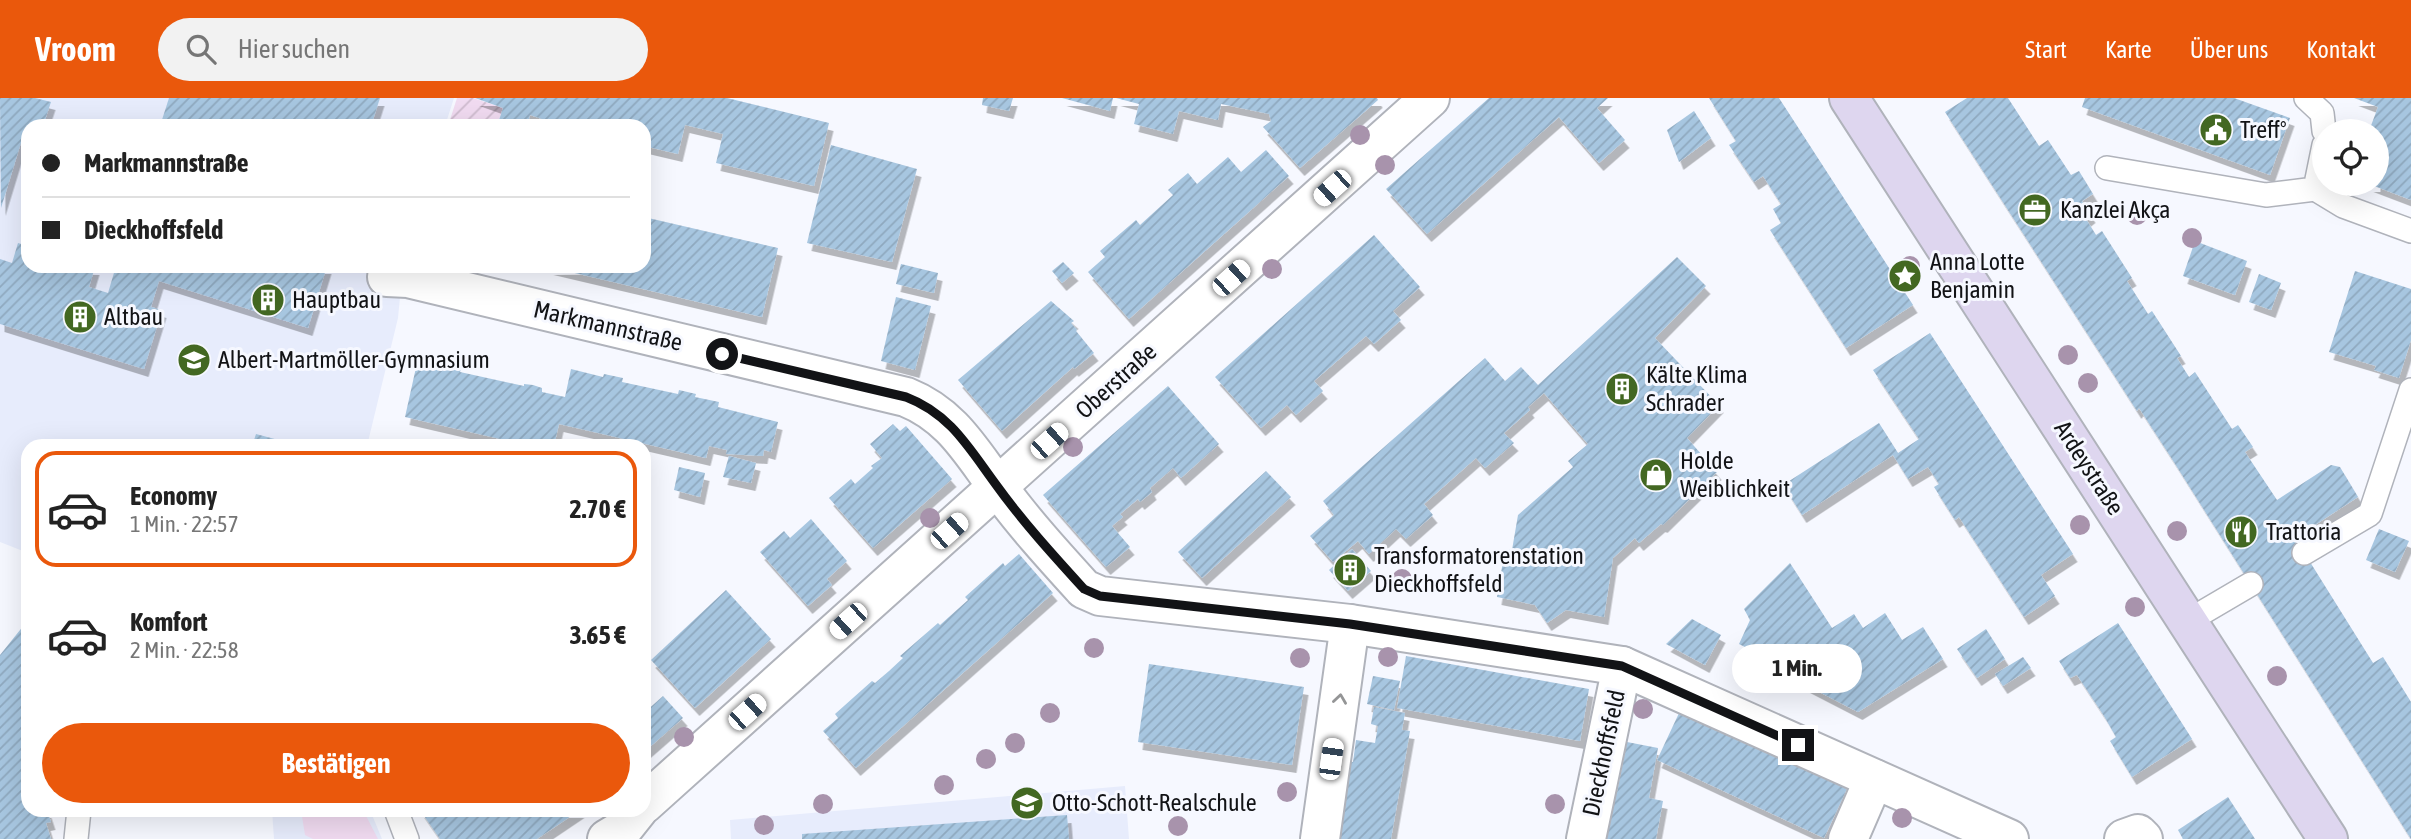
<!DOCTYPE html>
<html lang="de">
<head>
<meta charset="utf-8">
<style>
	:root { --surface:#fff; --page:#f2f2f2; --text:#222; --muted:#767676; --line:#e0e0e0; --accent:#ea580c }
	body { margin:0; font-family:"Asap Condensed",sans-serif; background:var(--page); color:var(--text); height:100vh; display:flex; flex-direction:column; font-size:26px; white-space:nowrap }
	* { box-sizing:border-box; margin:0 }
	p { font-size:23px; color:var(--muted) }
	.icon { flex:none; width:38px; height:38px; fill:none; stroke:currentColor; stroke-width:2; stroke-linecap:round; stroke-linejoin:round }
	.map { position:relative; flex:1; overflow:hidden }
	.details { position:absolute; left:21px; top:341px; width:630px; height:378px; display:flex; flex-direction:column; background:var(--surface); border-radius:21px; box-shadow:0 7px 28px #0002 }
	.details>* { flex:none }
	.banner { position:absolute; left:21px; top:21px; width:630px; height:154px; border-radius:21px; box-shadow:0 7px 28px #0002; display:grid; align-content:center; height:154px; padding:0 21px; background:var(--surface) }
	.tools { position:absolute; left:2312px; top:21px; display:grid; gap:14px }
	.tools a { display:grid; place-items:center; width:77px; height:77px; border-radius:50%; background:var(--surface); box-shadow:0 7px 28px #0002; font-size:35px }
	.end { position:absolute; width:32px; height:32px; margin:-16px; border:9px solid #121316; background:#fff; box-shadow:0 0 0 4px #fff }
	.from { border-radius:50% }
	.bubble { position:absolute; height:49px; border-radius:24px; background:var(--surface); box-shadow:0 7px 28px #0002; font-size:23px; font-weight:700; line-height:49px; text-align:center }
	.car { position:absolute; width:21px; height:42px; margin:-21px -10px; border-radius:9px; box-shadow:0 0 5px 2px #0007; background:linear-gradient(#fff 24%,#345 0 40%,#fff 0 76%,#345 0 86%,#fff 0) }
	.banner b { display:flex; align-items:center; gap:24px; height:66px; font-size:26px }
	.banner b+b { border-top:2px solid var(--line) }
	.banner i { width:18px; height:18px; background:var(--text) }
	ul { padding:12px 0 0; list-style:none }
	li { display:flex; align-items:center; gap:21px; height:116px; margin:0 14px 10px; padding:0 7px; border:4px solid transparent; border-radius:21px }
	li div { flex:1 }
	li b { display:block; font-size:26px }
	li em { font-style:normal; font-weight:700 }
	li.current { border-color:var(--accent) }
	li>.icon { width:63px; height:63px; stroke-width:1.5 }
	.cta { display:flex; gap:14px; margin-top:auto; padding:14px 21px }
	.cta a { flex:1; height:80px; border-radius:42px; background:var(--accent); color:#fff; font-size:28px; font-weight:700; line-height:80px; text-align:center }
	header { display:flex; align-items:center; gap:42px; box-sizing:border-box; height:98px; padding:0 35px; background:var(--accent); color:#fff }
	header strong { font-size:33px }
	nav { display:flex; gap:38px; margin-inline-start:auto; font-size:24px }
	.search { width:490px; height:63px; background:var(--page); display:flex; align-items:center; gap:18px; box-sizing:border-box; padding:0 24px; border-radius:38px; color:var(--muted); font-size:26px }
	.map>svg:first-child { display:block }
</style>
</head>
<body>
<header>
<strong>Vroom</strong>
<div class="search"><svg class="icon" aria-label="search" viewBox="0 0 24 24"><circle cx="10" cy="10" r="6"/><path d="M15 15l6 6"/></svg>Hier suchen</div>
<nav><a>Start</a><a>Karte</a><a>Über uns</a><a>Kontakt</a></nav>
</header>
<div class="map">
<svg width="2411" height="741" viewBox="0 0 2411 741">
	<defs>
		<pattern id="garden-furrows" width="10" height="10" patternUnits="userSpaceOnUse" patternTransform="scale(1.75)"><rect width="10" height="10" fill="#f1dbf1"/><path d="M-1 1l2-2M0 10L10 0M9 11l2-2" fill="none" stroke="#cebbce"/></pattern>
		<pattern id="building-hatch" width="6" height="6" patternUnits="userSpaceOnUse" patternTransform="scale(1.75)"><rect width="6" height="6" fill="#a7c6e0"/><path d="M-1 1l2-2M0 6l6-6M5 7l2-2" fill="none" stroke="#8fa9bf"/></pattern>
		<filter id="shadow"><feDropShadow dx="4.5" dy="8" stdDeviation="0" flood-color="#0004"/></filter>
	</defs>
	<rect width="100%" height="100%" fill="#f6f8ff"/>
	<g fill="#e7ecfc">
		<polygon points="0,0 454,0 445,28 28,28 28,168 403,168 398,220 367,348 28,348 28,455 0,444"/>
		<polygon points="1125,688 1129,741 731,741 730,722"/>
		<polygon points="272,712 370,712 382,741 274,741"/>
	</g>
	<polygon fill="#f1dbf1" points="301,712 363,712 378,741 313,741 305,737"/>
	<polygon fill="url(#garden-furrows)" points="457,0 473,0 503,10 497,28 448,28"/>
	<g fill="url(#building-hatch)" filter="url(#shadow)">
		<polygon points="0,0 35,0 51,4 43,28 28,28 28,40 23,38 1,110"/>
		<polygon points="169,0 380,0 371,28 160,28"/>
		<polygon points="475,0 727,0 829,25 814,88 716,65 723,36 685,27 678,56 644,48 644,28 563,28 530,17 527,28 497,28 503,10"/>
		<polygon points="983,0 1013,0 1009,13 982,7"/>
		<polygon points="1062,0 1113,0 1110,13"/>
		<polygon points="1116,0 1377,0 1378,2 1300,70 1263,29 1271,23 1269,16 1221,6 1218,22 1179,13 1173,36 1134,26 1139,6"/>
		<polygon points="1489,0 1608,0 1597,10 1625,42 1599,65 1559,19 1427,136 1386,91"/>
		<polygon points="1709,0 1779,0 1913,207 1846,250 1770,132 1781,125 1773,111 1781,106 1763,78 1754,84 1729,47 1736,43"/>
		<polygon points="1967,0 2008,0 2039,48 2048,42 2071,77 2079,73 2093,96 2082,103 2091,117 2086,121 2096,137 2102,133 2132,180 2127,183 2148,216 2152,213 2181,258 2177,260 2189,279 2195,274 2232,331 2238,327 2253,349 2245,354 2277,402 2331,367 2340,369 2358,399 2295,440 2373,565 2383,559 2411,604 2411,741 2172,361 2139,310 2137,313 1945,14"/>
		<polygon points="2085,0 2234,0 2290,20 2270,77 2082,9"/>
		<polygon points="2354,0 2411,0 2411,102 2369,86 2376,86 2376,33 2369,33 2378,9"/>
		<polygon points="1694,13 1711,40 1679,64 1667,32"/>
		<polygon points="831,47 917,71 892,164 807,145"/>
		<polygon points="1266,52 1289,78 1129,221 1088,174 1105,159 1100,153 1136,122 1140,127 1173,97 1168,92 1188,75 1197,86 1228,59 1241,74"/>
		<polygon points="644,119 778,150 762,219 549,169 644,168"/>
		<polygon points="1374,137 1420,189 1393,213 1401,222 1374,246 1366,238 1314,283 1323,293 1296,317 1287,307 1261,330 1215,279"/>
		<polygon points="2195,143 2247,163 2235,197 2183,178"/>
		<polygon points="18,145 28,148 28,168 95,169 89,189 108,195 116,168 327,168 308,230 159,183 151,209 162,212 144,271 0,226 0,161 12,165"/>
		<polygon points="1677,159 1706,188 1655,240 1719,307 1687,340 1717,374 1663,427 1661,426 1639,445 1635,440 1613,460 1604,519 1566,512 1547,525 1535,507 1497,499 1505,451 1512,452 1518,417 1573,369 1568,363 1588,346 1544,295 1528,309 1530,312 1504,335 1514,345 1485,370 1476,360 1424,406 1433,417 1406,441 1396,431 1369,456 1358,443 1333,464 1310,438 1334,417 1323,403 1485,260 1505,283 1521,269 1538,287"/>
		<polygon points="1063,164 1074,175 1062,185 1052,173"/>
		<polygon points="901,166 938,175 934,195 896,186"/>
		<polygon points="2355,173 2411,191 2411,242 2399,280 2374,272 2376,268 2329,254"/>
		<polygon points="2259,176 2281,185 2271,212 2249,204"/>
		<polygon points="896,199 931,208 915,272 881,263"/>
		<polygon points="1051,203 1074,223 1071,225 1077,232 1076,233 1094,255 1074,271 1073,269 1002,333 958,282"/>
		<polygon points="1930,235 2073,456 2041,477 2055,498 2024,519 1959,419 1955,422 1934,389 1939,386 1928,369 1908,381 1893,357 1802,417 1783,387 1879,325 1898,355 1919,341 1873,272"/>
		<polygon points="417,265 441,270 442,267 461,271 460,274 524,288 524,286 533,287 542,290 542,294 565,299 571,271 603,279 604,276 623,280 622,284 678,296 679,292 696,296 695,299 719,304 718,309 778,324 771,354 764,352 763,358 726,356 727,352 709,348 706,360 559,326 554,348 531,348 405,319"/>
		<polygon points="1168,288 1219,346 1181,380 1173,370 1150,390 1152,394 1140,404 1138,401 1120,416 1123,419 1112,428 1130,449 1106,469 1043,397"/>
		<polygon points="893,326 900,333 906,328 952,381 873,450 829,400 851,381 855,386 873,370 871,368 882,360 870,346"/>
		<polygon points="256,336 297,347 296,348 252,348"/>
		<polygon points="729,358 756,365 751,385 723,379"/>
		<polygon points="679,369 705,375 700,399 674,392"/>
		<polygon points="1266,373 1291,399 1202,480 1178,454"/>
		<polygon points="811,421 847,463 827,481 832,487 808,508 760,454 784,433 790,440"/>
		<polygon points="2379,431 2409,443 2395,474 2366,462"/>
		<polygon points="1352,451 1371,473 1348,493 1329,472"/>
		<polygon points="1019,456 1053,495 856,670 823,633 838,620 835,616 872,583 875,585 889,573 903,560 900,558 938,525 940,527 968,502 965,499 1003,465 1005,468"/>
		<polygon points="1790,465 1832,530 1854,516 1863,530 1885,515 1902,542 1923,529 1943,561 1858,614 1794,581 1799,571 1786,564 1784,569 1739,546 1750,522 1744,511"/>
		<polygon points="726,492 771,541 695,610 651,562"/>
		<polygon points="1692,521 1721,537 1705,567 1666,546"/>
		<polygon points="28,522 28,712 47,712 51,724 46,725 51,741 0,741 0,557"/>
		<polygon points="2118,525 2192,641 2132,679 2110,643 2116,639 2104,618 2077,577 2070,580 2059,563"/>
		<polygon points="1986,531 2005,561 1977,580 1957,551"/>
		<polygon points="1406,558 1589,591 1580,643 1397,610"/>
		<polygon points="2023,559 2031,570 2003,588 1995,576"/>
		<polygon points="1149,566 1304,589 1292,667 1138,644"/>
		<polygon points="1373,578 1400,583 1394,612 1367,606"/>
		<polygon points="663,598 683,620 644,654 644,615"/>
		<polygon points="1374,609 1405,615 1402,632 1410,633 1391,741 1340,741 1344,715 1341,714 1349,663 1353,664 1356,642 1375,645 1378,628 1371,626"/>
		<polygon points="1680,613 1847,691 1824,740 1657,662"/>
		<polygon points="1627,644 1658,650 1649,700 1663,703 1656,741 1600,741 1614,693 1617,694"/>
		<polygon points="2228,699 2255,741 2183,741 2178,732"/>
		<polygon points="420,712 580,712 537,741 440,741"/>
		<polygon points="1067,717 1069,741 802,741 802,736"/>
	</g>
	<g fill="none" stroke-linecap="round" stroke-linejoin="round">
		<defs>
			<g id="lane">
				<polyline points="2306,0 2322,15 2324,33"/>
				<polyline points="2107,70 2266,97 2315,91 2324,47"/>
				<polyline points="2315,91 2343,108 2411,133"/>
				<polyline points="2304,455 2370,416 2411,292"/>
				<polyline points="2188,523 2251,486"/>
				<polyline points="396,712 407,741"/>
				<polyline points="76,741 79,712"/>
			</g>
			<g id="street">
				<path d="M387 179 408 180 906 299C951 317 970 352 997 388 1023 424 1054 458 1084 491L1100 498 1350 526 1622 568 2009 741"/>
				<polyline points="644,706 1430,0"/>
				<polyline points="607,741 622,732 638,712"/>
				<polyline points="1320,741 1350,526"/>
				<polyline points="1586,741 1622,568"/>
				<polyline points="1848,741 1874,681"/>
				<polyline points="2124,741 2138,736 2143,741"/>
			</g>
			<polyline id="secondary" points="1849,0 2328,741"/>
		</defs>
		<use href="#lane" stroke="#b0b3bb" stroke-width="26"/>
		<use href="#street" stroke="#b0b3bb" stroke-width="42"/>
		<use href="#secondary" stroke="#b0b3bb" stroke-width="42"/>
		<use href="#lane" stroke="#fff" stroke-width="23"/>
		<use href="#street" stroke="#fff" stroke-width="38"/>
		<use href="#secondary" stroke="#ded6ef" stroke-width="38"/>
	</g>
	<g fill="#a893ac">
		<circle cx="1360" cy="37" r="10"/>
		<circle cx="1385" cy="67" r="10"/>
		<circle cx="2137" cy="117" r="10"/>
		<circle cx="2192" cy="140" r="10"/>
		<circle cx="1910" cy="168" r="10"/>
		<circle cx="1272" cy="171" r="10"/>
		<circle cx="2068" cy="257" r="10"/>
		<circle cx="2088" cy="285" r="10"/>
		<circle cx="1073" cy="349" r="10"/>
		<circle cx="930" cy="420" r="10"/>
		<circle cx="2080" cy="427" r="10"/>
		<circle cx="2177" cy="433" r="10"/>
		<circle cx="1402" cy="481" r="10"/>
		<circle cx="2135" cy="509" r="10"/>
		<circle cx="1094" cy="550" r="10"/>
		<circle cx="1388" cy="559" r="10"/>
		<circle cx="1300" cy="560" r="10"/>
		<circle cx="2277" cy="578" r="10"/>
		<circle cx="1643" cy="611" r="10"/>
		<circle cx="1050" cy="615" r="10"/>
		<circle cx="684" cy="639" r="10"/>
		<circle cx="1015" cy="645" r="10"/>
		<circle cx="986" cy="661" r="10"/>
		<circle cx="944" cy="687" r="10"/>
		<circle cx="1287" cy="694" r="10"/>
		<circle cx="823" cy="706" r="10"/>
		<circle cx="1555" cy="706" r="10"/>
		<circle cx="1902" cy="720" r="10"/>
		<circle cx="764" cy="727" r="10"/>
		<circle cx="1178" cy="728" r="10"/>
	</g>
	<defs><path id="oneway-chevron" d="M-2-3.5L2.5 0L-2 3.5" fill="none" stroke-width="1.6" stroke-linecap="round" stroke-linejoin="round" transform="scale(1.75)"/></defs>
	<use stroke="#949596" href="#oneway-chevron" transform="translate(1340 601) rotate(-82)"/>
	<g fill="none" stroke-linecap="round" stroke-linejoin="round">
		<path stroke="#121316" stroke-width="9" d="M722 256 906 299C951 316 970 352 997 388 1023 424 1054 458 1084 491L1100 498 1350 526 1622 568 1798 647"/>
	</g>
	<defs>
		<symbol id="civic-disc" viewBox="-11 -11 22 22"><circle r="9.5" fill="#436822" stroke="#f6f8ff"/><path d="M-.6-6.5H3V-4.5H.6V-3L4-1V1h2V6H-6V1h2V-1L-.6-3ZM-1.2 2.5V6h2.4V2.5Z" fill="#fff"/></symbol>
		<symbol id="office-disc" viewBox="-11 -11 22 22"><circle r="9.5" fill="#436822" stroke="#f6f8ff"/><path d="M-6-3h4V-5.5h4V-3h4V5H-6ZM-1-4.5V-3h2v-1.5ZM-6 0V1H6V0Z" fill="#fff"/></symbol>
		<symbol id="sight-disc" viewBox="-11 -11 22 22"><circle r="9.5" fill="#436822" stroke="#f6f8ff"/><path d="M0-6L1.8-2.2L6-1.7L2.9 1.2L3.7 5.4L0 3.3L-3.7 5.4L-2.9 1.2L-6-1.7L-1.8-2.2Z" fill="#fff"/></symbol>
		<symbol id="building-disc" viewBox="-11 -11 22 22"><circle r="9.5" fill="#436822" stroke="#f6f8ff"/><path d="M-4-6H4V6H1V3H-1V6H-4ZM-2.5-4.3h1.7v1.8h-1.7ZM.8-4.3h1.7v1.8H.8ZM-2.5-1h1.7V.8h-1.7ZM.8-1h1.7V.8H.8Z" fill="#fff"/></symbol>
		<symbol id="school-disc" viewBox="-11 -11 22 22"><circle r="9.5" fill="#436822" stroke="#f6f8ff"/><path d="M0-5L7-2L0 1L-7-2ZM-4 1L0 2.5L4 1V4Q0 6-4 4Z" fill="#fff"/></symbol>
		<symbol id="shop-disc" viewBox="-11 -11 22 22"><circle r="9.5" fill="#436822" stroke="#f6f8ff"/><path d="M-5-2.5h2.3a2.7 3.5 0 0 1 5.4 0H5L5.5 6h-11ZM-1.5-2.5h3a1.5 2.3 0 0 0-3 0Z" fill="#fff"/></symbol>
		<symbol id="restaurant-disc" viewBox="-11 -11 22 22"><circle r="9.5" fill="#436822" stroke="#f6f8ff"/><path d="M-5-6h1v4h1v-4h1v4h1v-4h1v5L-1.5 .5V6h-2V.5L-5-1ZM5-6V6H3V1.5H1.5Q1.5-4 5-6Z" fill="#fff"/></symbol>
	</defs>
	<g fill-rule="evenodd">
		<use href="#civic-disc" x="2197" y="13" width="38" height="38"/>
		<use href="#office-disc" x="2016" y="93" width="38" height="38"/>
		<use href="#sight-disc" x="1886" y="159" width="38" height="38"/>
		<use href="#building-disc" x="249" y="183" width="38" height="38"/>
		<use href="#building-disc" x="61" y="200" width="38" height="38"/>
		<use href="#school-disc" x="175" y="243" width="38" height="38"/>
		<use href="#building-disc" x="1603" y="272" width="38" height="38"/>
		<use href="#shop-disc" x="1637" y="358" width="38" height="38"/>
		<use href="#restaurant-disc" x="2222" y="415" width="38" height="38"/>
		<use href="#building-disc" x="1331" y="453" width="38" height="38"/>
		<use href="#school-disc" x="1008" y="686" width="38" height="38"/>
	</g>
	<g text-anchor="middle" stroke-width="6" stroke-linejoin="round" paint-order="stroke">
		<g font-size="24" fill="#121316" stroke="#f6f8ff" text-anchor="start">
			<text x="2240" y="40">Treff°</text>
			<text x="2060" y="120">Kanzlei Akça</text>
			<text x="1930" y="172">Anna Lotte<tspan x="1930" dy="28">Benjamin</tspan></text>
			<text x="292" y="210">Hauptbau</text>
			<text x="104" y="227">Altbau</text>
			<text x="218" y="270">Albert-Martmöller-Gymnasium</text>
			<text x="1646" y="285">Kälte Klima<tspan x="1646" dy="28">Schrader</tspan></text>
			<text x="1680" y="371">Holde<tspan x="1680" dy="28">Weiblichkeit</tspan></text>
			<text x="2266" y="442">Trattoria</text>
			<text x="1374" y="466">Transformatorenstation<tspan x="1374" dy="28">Dieckhoffsfeld</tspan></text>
			<text x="1052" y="713">Otto-Schott-Realschule</text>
		</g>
		<g font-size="24" fill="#121316" stroke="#f6f8ff">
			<text transform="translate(608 228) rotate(13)" y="8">Markmannstraße</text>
			<text transform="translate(1116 283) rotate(-42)" y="8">Oberstraße</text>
			<text transform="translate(2089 370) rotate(57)" y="8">Ardeystraße</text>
			<text transform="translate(1604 655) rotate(-78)" y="8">Dieckhoffsfeld</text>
		</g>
	</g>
</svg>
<div class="tools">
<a><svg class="icon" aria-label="locate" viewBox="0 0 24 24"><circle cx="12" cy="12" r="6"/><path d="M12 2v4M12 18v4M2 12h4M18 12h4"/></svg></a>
</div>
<i class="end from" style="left:722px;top:256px"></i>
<i class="end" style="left:1798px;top:647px"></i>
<div class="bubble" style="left:1732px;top:546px;width:130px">1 Min.</div>
<i class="car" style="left:1332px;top:90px;rotate:228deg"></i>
<i class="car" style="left:1231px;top:180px;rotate:48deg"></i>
<i class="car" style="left:1049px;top:343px;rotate:48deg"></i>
<i class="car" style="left:949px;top:433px;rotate:48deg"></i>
<i class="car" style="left:848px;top:523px;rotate:228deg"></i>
<i class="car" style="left:747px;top:614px;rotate:48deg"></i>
<i class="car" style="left:1331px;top:661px;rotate:8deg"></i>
<div class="banner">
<b><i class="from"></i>Markmannstraße</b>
<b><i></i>Dieckhoffsfeld</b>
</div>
<section class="details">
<ul>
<li class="current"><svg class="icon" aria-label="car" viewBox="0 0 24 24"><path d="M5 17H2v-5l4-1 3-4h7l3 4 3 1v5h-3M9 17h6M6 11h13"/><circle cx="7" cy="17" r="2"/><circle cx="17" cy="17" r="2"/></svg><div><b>Economy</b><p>1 Min. · 22:57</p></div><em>2.70 €</em></li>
<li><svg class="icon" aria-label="car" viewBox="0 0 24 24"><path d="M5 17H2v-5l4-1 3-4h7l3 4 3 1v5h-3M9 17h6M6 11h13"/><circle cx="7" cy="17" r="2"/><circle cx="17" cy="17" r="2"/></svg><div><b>Komfort</b><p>2 Min. · 22:58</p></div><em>3.65 €</em></li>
</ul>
<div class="cta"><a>Bestätigen</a></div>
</section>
</div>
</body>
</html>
